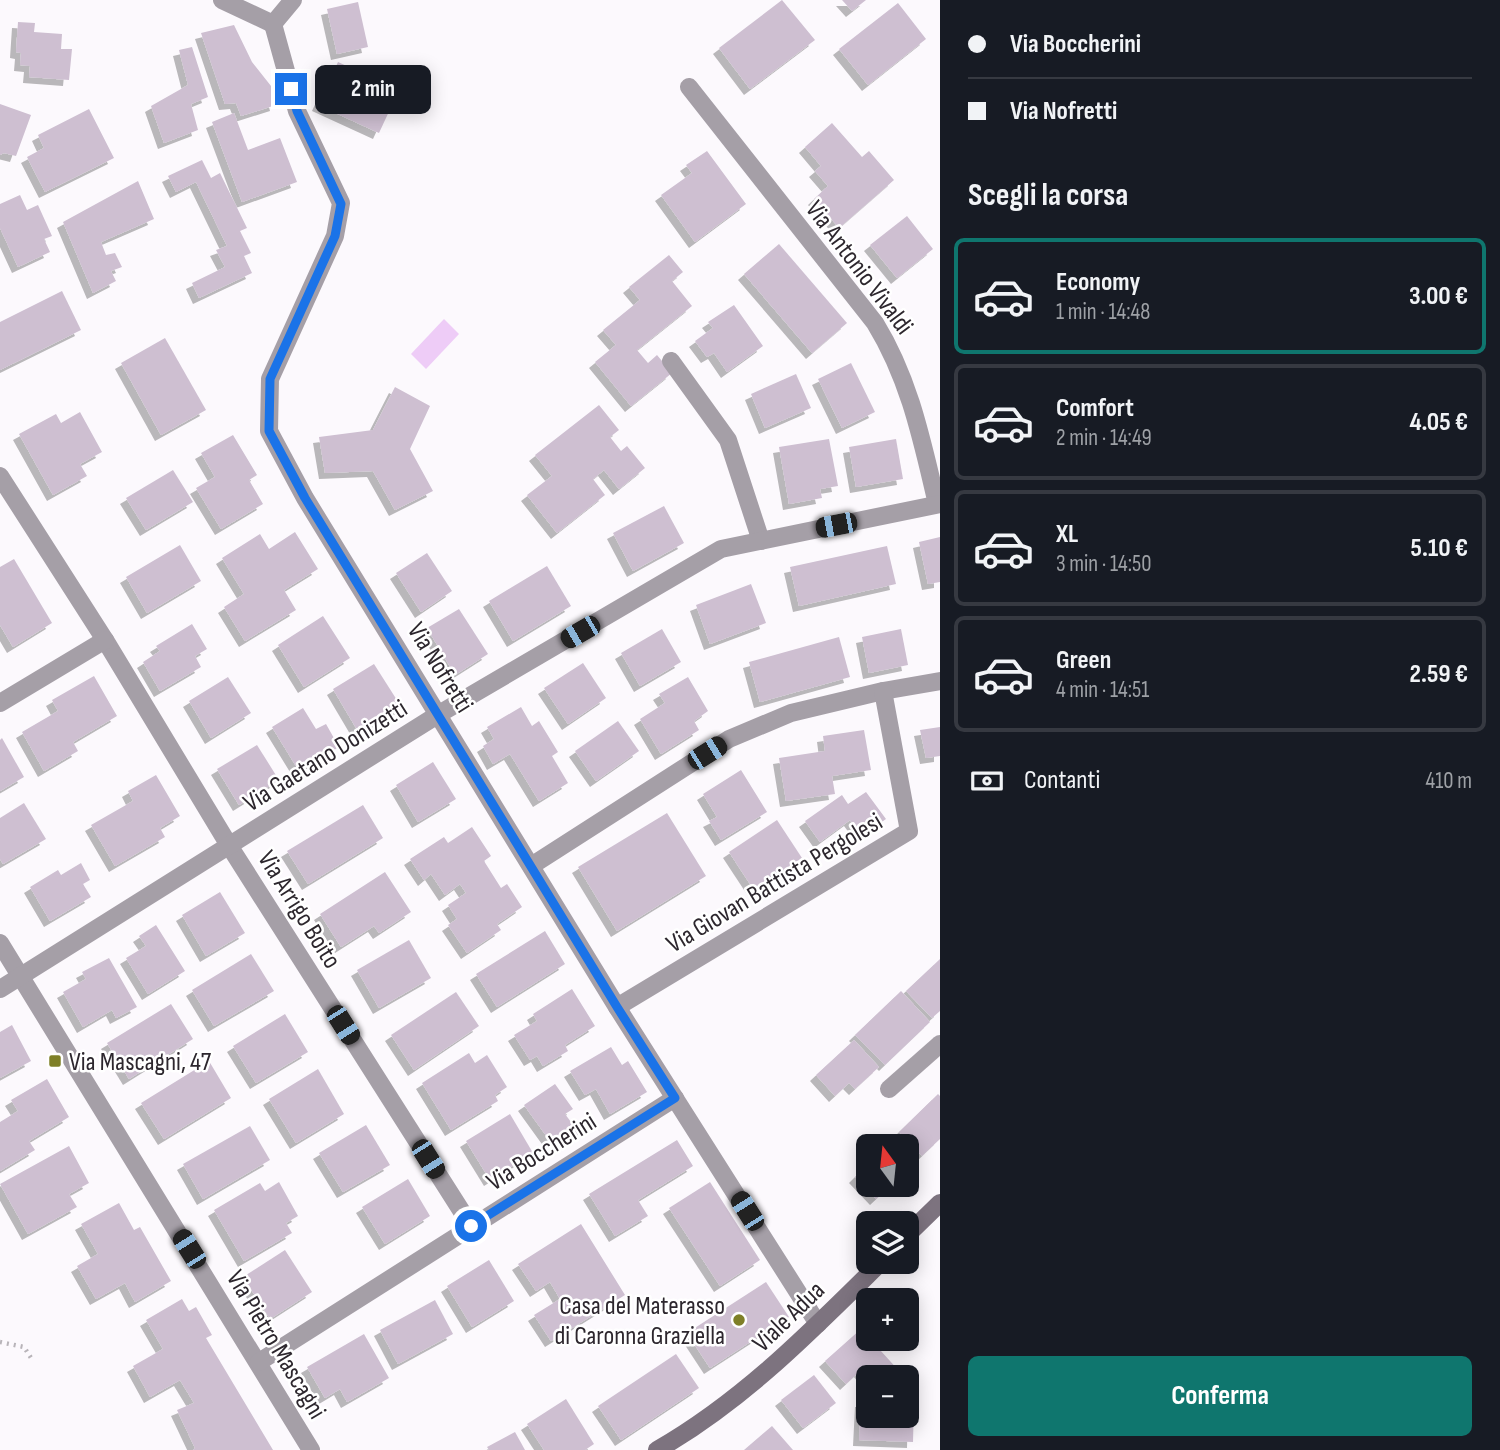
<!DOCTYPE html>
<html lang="it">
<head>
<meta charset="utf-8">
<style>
	:root { --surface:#171b24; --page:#242831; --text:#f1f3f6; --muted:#9ea1a6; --line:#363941; --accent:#0f766e }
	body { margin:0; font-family:"Sofia Sans Condensed",sans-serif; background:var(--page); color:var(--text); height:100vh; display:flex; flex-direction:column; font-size:26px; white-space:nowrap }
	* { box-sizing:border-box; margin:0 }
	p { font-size:23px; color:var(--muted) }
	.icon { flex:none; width:38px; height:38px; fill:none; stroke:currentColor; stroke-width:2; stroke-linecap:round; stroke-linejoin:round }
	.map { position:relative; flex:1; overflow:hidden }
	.side { display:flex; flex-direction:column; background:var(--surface); width:560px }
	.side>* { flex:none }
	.guide { display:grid; align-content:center; height:154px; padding:0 28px; background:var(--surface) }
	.needle { width:46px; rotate:345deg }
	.buttons { position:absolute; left:856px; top:1134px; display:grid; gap:14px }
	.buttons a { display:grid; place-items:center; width:63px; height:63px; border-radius:10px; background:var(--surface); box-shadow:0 4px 18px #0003; font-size:35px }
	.end { position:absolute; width:32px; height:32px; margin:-16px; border:9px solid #1a73e8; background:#fff; box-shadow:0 0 0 4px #fff }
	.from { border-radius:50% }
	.bubble { position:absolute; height:49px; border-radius:10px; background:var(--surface); box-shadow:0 4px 18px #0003; font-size:23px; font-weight:700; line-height:49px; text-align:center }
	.car { position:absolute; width:21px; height:42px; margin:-21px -10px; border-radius:9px; box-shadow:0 0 5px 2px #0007; background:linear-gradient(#222 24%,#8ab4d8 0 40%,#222 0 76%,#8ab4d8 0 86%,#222 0) }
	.guide b { display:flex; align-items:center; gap:24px; height:66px; font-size:26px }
	.guide b+b { border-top:2px solid var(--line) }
	.guide i { width:18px; height:18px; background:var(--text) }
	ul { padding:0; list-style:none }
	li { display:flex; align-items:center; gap:21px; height:116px; margin:0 14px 10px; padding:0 14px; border:4px solid var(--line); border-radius:10px }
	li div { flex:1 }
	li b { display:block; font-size:26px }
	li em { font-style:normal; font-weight:700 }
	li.current { border-color:var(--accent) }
	li>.icon { width:63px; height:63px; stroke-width:1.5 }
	h2 { padding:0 28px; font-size:32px; line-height:84px }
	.pay { display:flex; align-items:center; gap:18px; height:77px; padding:0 28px; font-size:26px }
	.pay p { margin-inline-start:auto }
	.cta { display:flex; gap:14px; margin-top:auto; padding:14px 28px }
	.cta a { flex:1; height:80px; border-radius:10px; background:var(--accent); color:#fff; font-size:28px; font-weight:700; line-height:80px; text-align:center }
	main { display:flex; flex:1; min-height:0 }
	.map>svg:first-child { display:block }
</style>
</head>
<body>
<main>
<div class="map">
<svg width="940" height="1450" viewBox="0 0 940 1450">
	<defs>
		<filter id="shadow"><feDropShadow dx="-6" dy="6" stdDeviation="0" flood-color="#0004"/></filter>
	</defs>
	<rect width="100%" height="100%" fill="#fcf9fd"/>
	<polygon fill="#eeccf7" points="444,319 459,334 426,369 411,354"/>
	<g fill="#cebfd1" filter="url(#shadow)">
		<polygon points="782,0 815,40 750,89 719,48"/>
		<polygon points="842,0 866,0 852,11"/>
		<polygon points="358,2 368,47 337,54 327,9"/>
		<polygon points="898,3 926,39 868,85 839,49"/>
		<polygon points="18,22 35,23 34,32 62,34 61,49 72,49 69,80 29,77 30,66 20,65 21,53 16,52"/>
		<polygon points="234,25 252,62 271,86 276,105 241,116 236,103 225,104 201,33"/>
		<polygon points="192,47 208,97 191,104 198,130 164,143 151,106 188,85 179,50"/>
		<polygon points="338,62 399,90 379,133 318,105"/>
		<polygon points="0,104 31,115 16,156 4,153 0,155"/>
		<polygon points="89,109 114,158 45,192 27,157 44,148 38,135"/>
		<polygon points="234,113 248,150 280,138 297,182 242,202 212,122"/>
		<polygon points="832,123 862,157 869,151 894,180 839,228 814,199 828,186 815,171 821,166 805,147"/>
		<polygon points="707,151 746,204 695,242 661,195 692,173 686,165"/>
		<polygon points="202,160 211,178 220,173 247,228 240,231 251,253 244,256 252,273 199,298 192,283 225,267 216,250 227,246 196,182 176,192 168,176"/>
		<polygon points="138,181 154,219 101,242 106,255 115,253 122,267 111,271 116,281 93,293 63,222"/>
		<polygon points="20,195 27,210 38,205 52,236 44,239 50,252 18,267 0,228 0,204"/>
		<polygon points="907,216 933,249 897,278 870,245"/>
		<polygon points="779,244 847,323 812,353 744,274"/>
		<polygon points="669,255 683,272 672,281 692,306 637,350 648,363 657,355 672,373 631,406 595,362 616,345 603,330 640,300 629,287"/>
		<polygon points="62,291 81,330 0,370 0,322"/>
		<polygon points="734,305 763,346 727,372 714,353 707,357 695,341 713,328 708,322"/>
		<polygon points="165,338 206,410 161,435 121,363"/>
		<polygon points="851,363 875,412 842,428 818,379"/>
		<polygon points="796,374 811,408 765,428 751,394"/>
		<polygon points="395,387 430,406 410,449 433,491 395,510 373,471 325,473 319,437 373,430"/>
		<polygon points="599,405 619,430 610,437 621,451 627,446 645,468 619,489 604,470 593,479 605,495 557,533 527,495 552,476 535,455"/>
		<polygon points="80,412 102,452 80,464 87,476 53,495 19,434 56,414 61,423"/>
		<polygon points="233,435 257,475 249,480 263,504 221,529 196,488 215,477 201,453"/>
		<polygon points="829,439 838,486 820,489 822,498 789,504 779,447"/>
		<polygon points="896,439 903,479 856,487 849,447"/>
		<polygon points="173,470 193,502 146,530 126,498"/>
		<polygon points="664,506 684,543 633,571 613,533"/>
		<polygon points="295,532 318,569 284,590 296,610 245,641 224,607 244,594 222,558 260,534 269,549"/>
		<polygon points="940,537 940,582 928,584 919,542"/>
		<polygon points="180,545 201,581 147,613 126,577"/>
		<polygon points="887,546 896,584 799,606 790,567"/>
		<polygon points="427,553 452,591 421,612 396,573"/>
		<polygon points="14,559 52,623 13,647 0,625 0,567"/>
		<polygon points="547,566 571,606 513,641 489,601"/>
		<polygon points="751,584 766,623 710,644 696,605"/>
		<polygon points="459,609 488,654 455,675 427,628"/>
		<polygon points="323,616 350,658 304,687 278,645"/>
		<polygon points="192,624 207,649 195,656 201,667 160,691 143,662 160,651 156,646"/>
		<polygon points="662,629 681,662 640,686 621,653"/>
		<polygon points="901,629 908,665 869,673 862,637"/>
		<polygon points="839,637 850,677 760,702 749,662"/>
		<polygon points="583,663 606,698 568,724 544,688"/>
		<polygon points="374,664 402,708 359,733 333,689"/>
		<polygon points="94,676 117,716 73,742 78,751 44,771 22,732 58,711 52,700"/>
		<polygon points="228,677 251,713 211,738 189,701"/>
		<polygon points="688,677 708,711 694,721 699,730 661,754 640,719 665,703 659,694"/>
		<polygon points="521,707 532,726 539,721 558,752 552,756 568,783 539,801 510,754 493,764 483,746 494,739 487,727"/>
		<polygon points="303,708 316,729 326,724 339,747 299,771 272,727"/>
		<polygon points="618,721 639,751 596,781 575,751"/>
		<polygon points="940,727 940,756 926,758 920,730"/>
		<polygon points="864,730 871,770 832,776 835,794 786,801 779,758 825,751 823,736"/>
		<polygon points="2,738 24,777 0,791 0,740"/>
		<polygon points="257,745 279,780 239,805 217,769"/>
		<polygon points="433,762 456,799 418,822 396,785"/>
		<polygon points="741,770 767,812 721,840 709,821 717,817 703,794"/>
		<polygon points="156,775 180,816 160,828 165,837 115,866 91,825 133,801 128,791"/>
		<polygon points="866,792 886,819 862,836 850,820 820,842 805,821 842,795 848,804"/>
		<polygon points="24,803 46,839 3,864 0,859 0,818"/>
		<polygon points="363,805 383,838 308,884 287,851"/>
		<polygon points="667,813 706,876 617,931 578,867"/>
		<polygon points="777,820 802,858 754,890 729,852"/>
		<polygon points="472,827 491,856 484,861 501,888 507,884 522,907 497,924 501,930 467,953 448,925 457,919 448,905 466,893 460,884 445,895 431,874 424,880 410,859 444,837 448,843"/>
		<polygon points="81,863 90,880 83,884 91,897 50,921 30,887 58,870 61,875"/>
		<polygon points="385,872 411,912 379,933 374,926 341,947 320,914"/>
		<polygon points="220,892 245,933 206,956 182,915"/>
		<polygon points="156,925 185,971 148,994 126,958 146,946 139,936"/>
		<polygon points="545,931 565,964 497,1007 476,974"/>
		<polygon points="409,940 431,978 379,1008 357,970"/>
		<polygon points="251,954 274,991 214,1026 192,990"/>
		<polygon points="109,958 137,1007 116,1018 112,1010 83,1027 63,992 86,979 82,972"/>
		<polygon points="940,959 940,1011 932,1018 906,991"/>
		<polygon points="572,989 595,1026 565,1045 568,1051 543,1066 537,1056 530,1060 514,1035 537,1021 533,1014"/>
		<polygon points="901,991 930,1022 885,1065 855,1035"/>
		<polygon points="456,992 479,1026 414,1070 391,1035"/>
		<polygon points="171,1004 193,1039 129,1079 107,1043"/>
		<polygon points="285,1014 308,1052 256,1083 233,1046"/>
		<polygon points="12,1025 31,1061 0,1078 0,1032"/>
		<polygon points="854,1040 879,1067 855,1089 849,1083 835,1096 816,1075"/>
		<polygon points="611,1047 622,1065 628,1061 647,1092 610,1114 596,1089 585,1095 570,1071"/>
		<polygon points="469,1053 475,1063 487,1055 507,1087 495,1095 498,1101 451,1130 422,1083"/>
		<polygon points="209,1061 231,1098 164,1139 141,1103"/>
		<polygon points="318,1069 344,1114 296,1143 269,1099"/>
		<polygon points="47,1079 69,1117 29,1141 35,1150 0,1171 0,1122 18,1111 11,1100"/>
		<polygon points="555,1084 573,1109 565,1114 580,1134 567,1143 561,1134 550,1141 524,1105"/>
		<polygon points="938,1094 940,1096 940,1139 922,1156 899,1132"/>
		<polygon points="510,1114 533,1153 490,1180 466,1141"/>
		<polygon points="366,1125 390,1165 343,1192 319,1153"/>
		<polygon points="250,1126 270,1160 203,1199 183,1164"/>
		<polygon points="677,1140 693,1166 638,1200 648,1216 615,1236 589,1194"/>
		<polygon points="69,1146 89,1183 69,1194 77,1207 28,1234 0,1184"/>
		<polygon points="868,1164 868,1185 891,1185 876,1199 855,1177"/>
		<polygon points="408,1179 430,1216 385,1244 362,1207"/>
		<polygon points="279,1182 298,1216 286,1223 292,1233 244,1261 214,1210 260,1183 265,1191"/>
		<polygon points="710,1182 760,1260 720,1286 669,1208"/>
		<polygon points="119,1203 134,1230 140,1227 171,1281 135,1302 125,1283 96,1299 77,1266 98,1254 81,1224"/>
		<polygon points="581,1224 625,1295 551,1341 534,1315 560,1299 550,1282 536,1291 518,1264"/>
		<polygon points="285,1250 312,1292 270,1319 243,1277"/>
		<polygon points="489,1260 514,1301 472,1327 447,1286"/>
		<polygon points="766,1282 789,1317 710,1368 687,1333"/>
		<polygon points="182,1299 189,1311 196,1307 212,1335 206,1338 273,1450 193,1450 195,1448 177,1410 194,1403 180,1380 150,1397 133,1366 163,1349 146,1320"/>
		<polygon points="435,1300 453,1334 398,1364 380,1330"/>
		<polygon points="861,1329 900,1372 894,1377 868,1377 868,1381 860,1371 846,1384 825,1361"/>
		<polygon points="364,1334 389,1378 347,1402 340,1389 325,1398 307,1367"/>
		<polygon points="676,1354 699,1388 621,1440 598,1406"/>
		<polygon points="814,1375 836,1403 803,1428 781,1400"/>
		<polygon points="566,1399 594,1444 585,1450 544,1450 527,1424"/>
		<polygon points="861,1401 868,1401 868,1416 906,1416 906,1402 914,1402 913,1442 859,1440"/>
		<polygon points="772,1426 793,1450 744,1450"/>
		<polygon points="515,1432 525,1450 489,1450 487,1447"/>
	</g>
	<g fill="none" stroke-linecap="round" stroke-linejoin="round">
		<polyline stroke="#b8b4b9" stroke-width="4.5" stroke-dasharray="2 5" stroke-linecap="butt" points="0,1342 24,1347 33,1361"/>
		<g stroke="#a59fa7" stroke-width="18">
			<polyline points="222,0 273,24"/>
			<polyline points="293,0 273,24 297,111 341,203 335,236 270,379 269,431 305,498 617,1007 818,1324"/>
			<path d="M689 87 875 323C910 380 922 441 937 504"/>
			<polyline points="671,361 728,440 761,541"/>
			<polyline points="0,476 105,640 230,847 471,1226"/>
			<polyline points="0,703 105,640"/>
			<polyline points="531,866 729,739 791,713 883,691 940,681"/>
			<polyline points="0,943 311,1450"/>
			<polyline points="0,989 439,714 721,549 940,504"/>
			<polyline points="617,1007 909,831 883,691"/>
			<polyline points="889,1089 940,1044"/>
			<polyline points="259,1362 675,1098"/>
		</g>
		<g stroke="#7d737f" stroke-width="18">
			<polyline points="906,1236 940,1203"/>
			<path d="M657 1450C744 1400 810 1332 881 1262"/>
		</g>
	</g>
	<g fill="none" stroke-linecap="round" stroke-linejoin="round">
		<polyline stroke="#1a73e8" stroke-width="9" points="291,89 297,111 341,204 335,236 270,379 269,431 305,498 617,1007 675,1098 471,1226"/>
	</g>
	<g fill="#7e7f27" stroke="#fff" stroke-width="2.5">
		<rect x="48" y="1054" width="14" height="14" rx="3.5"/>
		<circle cx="739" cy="1320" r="7"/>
	</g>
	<g text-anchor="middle" stroke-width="5" stroke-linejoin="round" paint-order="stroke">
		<g font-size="26" fill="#2d272e" stroke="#fff">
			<text transform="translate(860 267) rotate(53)" y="9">Via Antonio Vivaldi</text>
			<text transform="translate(441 667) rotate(58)" y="9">Via Nofretti</text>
			<text transform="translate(325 755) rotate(-32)" y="9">Via Gaetano Donizetti</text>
			<text transform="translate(774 882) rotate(-31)" y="9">Via Giovan Battista Pergolesi</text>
			<text transform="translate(300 909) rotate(58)" y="9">Via Arrigo Boito</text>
			<text transform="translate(541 1151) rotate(-32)" y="9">Via Boccherini</text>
			<text transform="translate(788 1316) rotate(-44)" y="9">Viale Adua</text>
			<text transform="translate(277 1344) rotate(59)" y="9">Via Pietro Mascagni</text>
		</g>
		<g font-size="26" fill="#2d272e" stroke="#fff" text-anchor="start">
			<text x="69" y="1070">Via Mascagni, 47</text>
			<text x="725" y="1314" text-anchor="end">Casa del Materasso<tspan x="725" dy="30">di Caronna Graziella</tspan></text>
		</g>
	</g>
</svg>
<div class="buttons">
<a><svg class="needle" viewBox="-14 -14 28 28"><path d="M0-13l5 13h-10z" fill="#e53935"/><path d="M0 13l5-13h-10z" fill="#9ea1a6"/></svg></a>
<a><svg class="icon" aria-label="layers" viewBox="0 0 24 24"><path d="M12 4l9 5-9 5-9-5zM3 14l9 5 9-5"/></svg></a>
<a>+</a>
<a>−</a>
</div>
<i class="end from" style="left:471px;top:1226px"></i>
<i class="end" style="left:291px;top:89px"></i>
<div class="bubble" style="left:315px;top:65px;width:116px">2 min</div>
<i class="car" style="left:836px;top:525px;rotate:259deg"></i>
<i class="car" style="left:580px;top:632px;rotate:240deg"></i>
<i class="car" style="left:707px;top:753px;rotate:58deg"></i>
<i class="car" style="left:343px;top:1025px;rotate:148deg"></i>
<i class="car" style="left:428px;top:1159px;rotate:148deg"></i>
<i class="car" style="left:747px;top:1211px;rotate:328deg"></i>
<i class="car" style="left:189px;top:1249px;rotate:328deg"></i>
</div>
<section class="side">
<div class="guide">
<b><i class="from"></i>Via Boccherini</b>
<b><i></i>Via Nofretti</b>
</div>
<h2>Scegli la corsa</h2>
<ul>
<li class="current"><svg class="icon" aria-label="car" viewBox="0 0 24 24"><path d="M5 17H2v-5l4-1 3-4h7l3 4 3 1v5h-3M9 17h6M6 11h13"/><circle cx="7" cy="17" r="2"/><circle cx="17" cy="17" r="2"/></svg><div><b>Economy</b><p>1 min · 14:48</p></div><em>3.00 €</em></li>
<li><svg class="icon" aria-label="car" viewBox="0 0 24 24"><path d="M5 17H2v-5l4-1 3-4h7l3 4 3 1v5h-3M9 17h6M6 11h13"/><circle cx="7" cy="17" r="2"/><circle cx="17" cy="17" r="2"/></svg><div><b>Comfort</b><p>2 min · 14:49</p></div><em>4.05 €</em></li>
<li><svg class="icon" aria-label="car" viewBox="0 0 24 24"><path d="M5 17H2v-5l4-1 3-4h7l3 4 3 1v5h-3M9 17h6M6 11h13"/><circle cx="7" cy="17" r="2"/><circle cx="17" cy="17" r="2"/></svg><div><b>XL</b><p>3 min · 14:50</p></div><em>5.10 €</em></li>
<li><svg class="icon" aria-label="car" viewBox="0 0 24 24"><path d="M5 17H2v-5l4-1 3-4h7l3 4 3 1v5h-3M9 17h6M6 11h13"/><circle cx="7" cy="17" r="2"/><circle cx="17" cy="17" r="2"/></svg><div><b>Green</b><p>4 min · 14:51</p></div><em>2.59 €</em></li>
</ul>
<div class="pay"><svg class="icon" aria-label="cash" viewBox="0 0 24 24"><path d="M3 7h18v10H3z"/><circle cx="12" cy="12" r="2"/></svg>Contanti<p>410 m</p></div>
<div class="cta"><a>Conferma</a></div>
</section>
</main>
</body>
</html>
